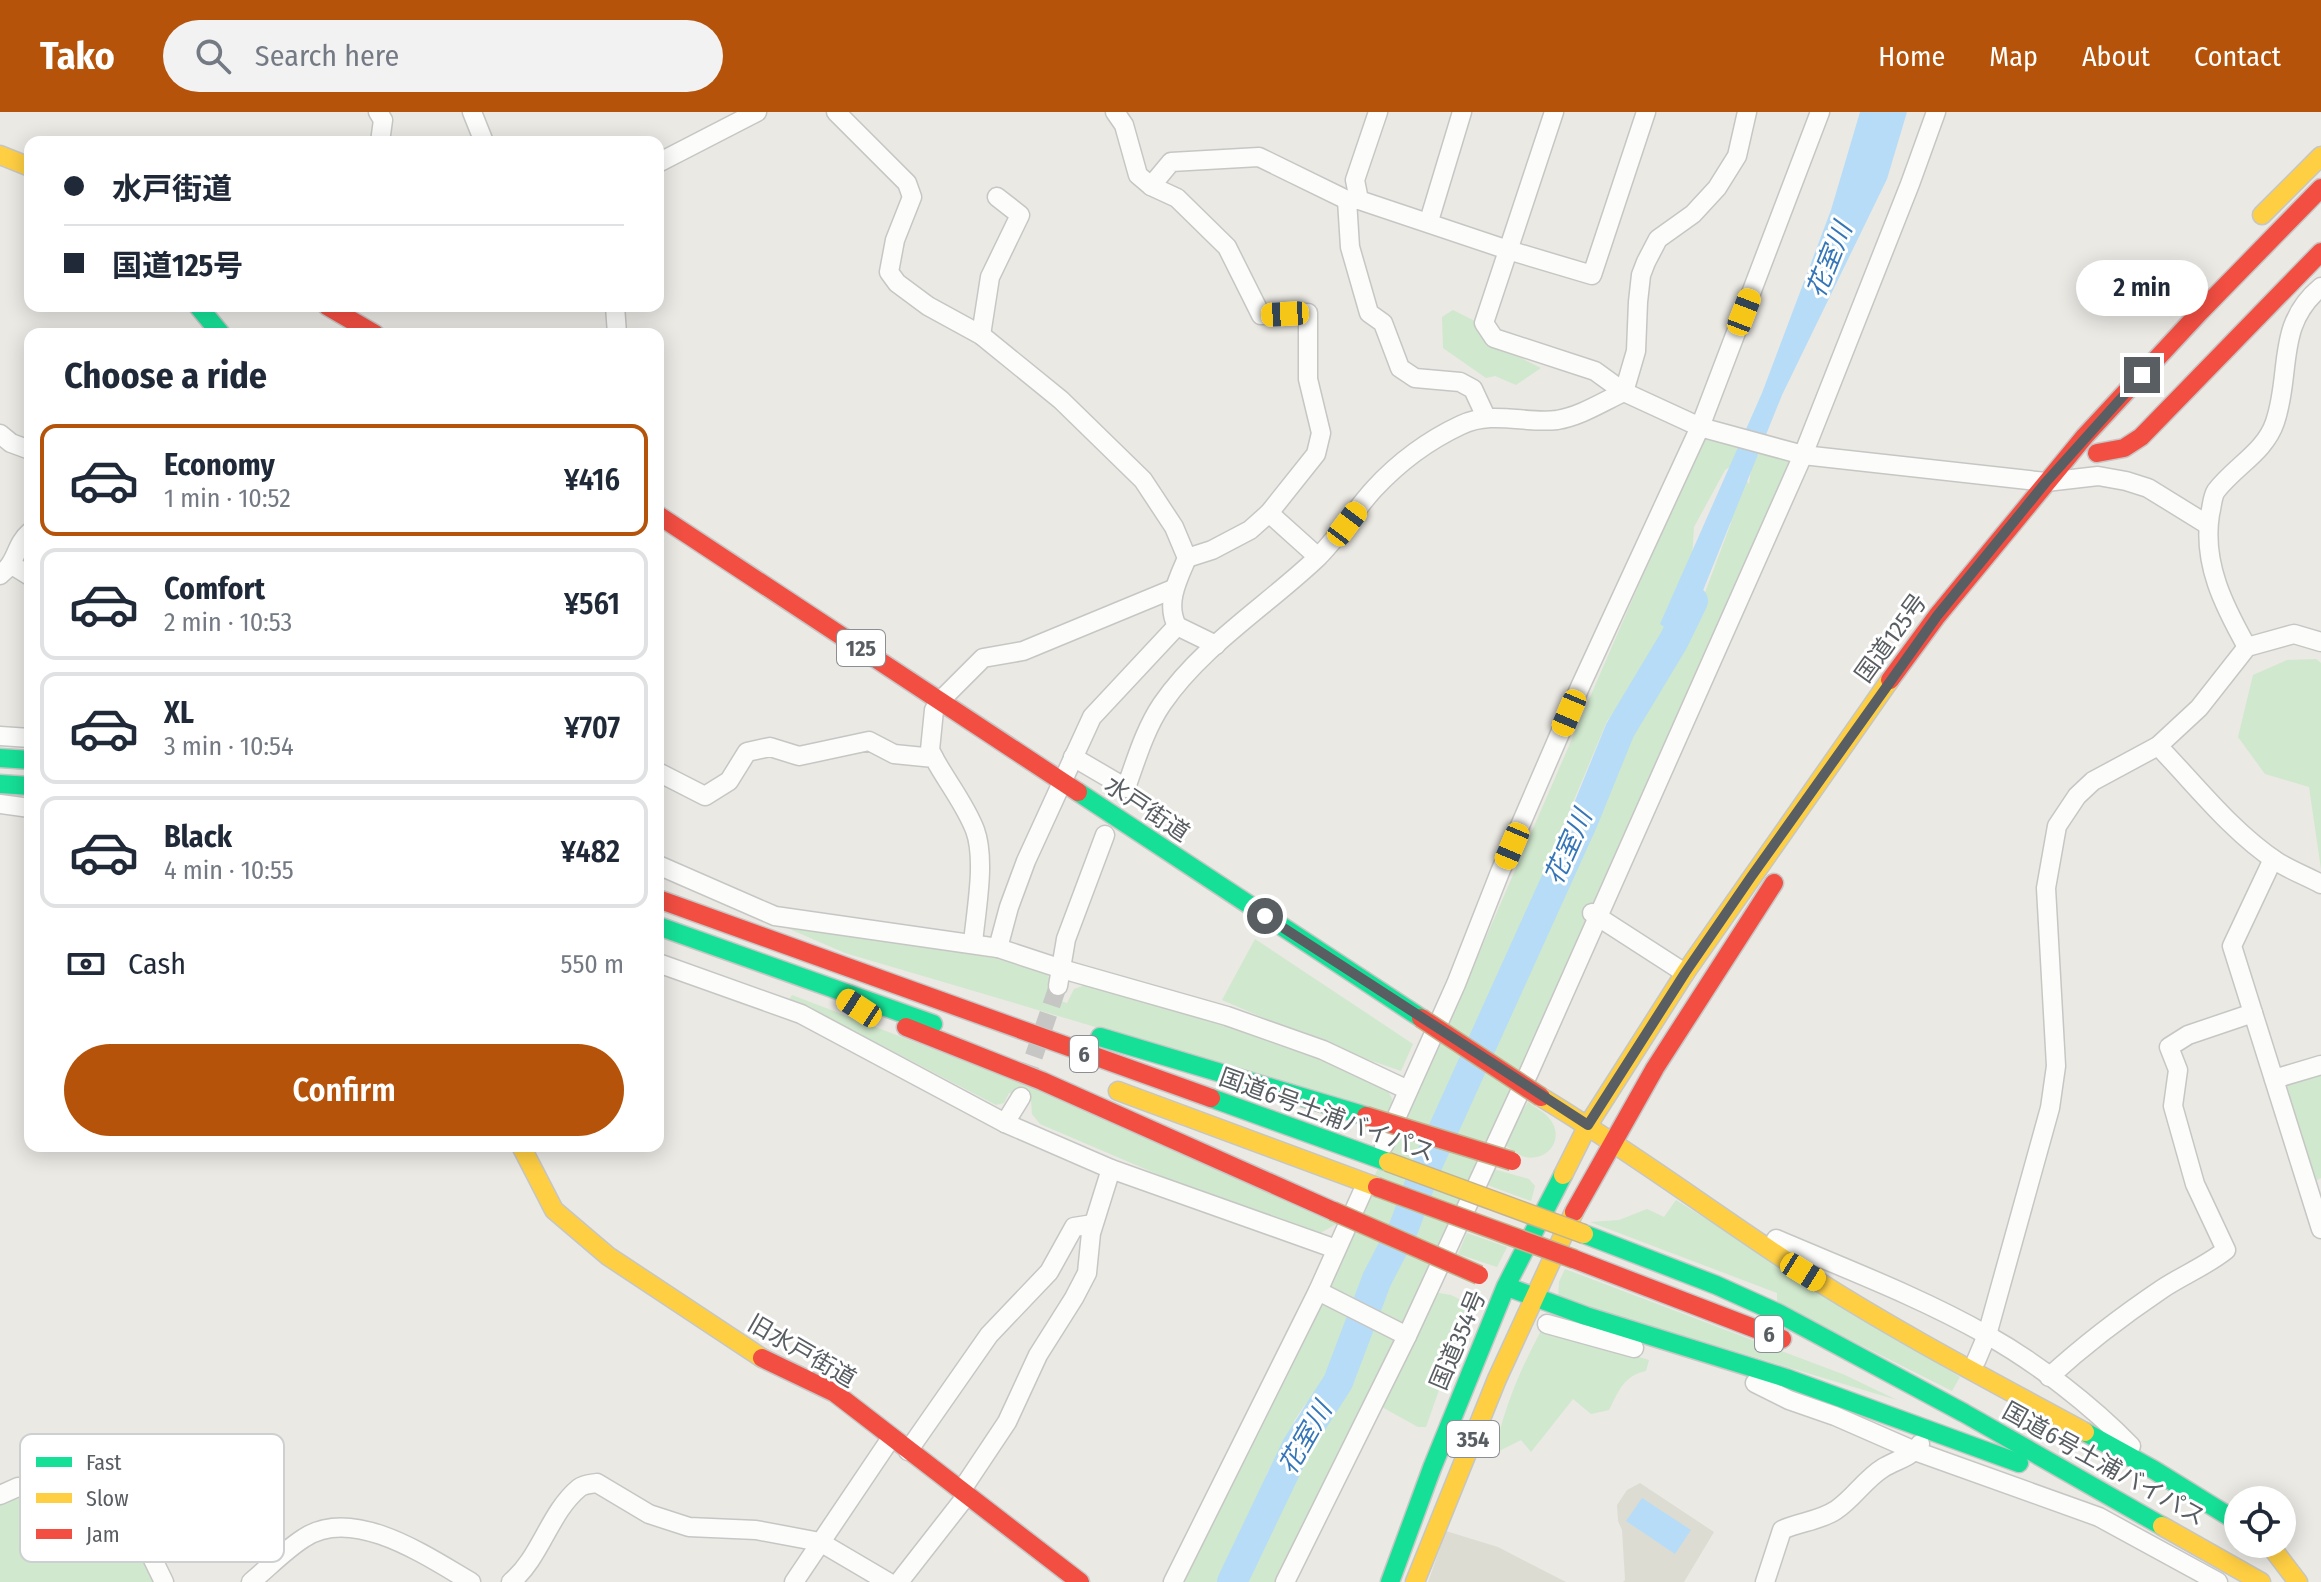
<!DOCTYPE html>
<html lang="en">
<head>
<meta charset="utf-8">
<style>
	:root { --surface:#fff; --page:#f2f2f3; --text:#1f2937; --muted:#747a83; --line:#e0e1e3; --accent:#b45309 }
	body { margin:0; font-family:"Fira Sans Condensed","Noto Sans JP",sans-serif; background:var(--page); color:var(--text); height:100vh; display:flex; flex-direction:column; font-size:30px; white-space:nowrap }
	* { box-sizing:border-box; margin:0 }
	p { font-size:26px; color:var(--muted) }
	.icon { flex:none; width:44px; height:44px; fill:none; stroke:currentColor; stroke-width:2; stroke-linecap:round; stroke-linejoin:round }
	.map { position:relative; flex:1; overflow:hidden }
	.sheet { position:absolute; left:24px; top:216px; width:640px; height:824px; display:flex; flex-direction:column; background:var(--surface); border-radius:16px; box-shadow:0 4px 20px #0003 }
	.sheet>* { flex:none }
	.hud { position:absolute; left:24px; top:24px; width:640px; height:176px; border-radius:16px; box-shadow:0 4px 20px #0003; display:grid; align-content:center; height:176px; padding:0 40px; background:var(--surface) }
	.buttons { position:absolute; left:2224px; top:1374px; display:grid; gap:16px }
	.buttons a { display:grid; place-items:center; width:72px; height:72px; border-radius:50%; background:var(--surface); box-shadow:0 4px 20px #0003; font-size:40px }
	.end { position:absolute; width:36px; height:36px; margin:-18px; border:10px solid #595e63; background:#fff; box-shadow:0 0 0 4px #fff }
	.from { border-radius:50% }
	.bubble { position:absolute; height:56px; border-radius:28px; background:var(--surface); box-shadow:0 4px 20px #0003; font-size:26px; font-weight:600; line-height:56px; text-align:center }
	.car { position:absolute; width:24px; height:48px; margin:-24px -12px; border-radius:10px; box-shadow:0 0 6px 2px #0007; background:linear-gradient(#f5c518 24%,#345 0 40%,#f5c518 0 76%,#345 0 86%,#f5c518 0) }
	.hud b { display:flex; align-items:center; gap:28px; height:76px; font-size:30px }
	.hud b+b { border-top:2px solid var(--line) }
	.hud i { width:20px; height:20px; background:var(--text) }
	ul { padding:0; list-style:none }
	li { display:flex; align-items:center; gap:24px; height:112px; margin:0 16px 12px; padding:0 24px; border:4px solid var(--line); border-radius:16px }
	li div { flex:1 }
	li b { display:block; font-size:30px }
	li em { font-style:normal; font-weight:600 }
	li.current { border-color:var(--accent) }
	li>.icon { width:72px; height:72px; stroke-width:1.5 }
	h2 { padding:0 40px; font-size:36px; line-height:96px }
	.pay { display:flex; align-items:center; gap:20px; height:88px; padding:0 40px; font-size:30px }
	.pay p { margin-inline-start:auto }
	.primary-button { display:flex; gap:16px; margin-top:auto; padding:16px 40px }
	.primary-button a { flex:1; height:92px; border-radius:48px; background:var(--accent); color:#fff; font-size:32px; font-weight:600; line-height:92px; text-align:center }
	header { display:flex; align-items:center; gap:48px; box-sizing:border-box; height:112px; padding:0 40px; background:var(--accent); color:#fff }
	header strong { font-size:38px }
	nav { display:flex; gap:44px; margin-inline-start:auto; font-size:28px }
	.search { width:560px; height:72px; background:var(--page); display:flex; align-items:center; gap:20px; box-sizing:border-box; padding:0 28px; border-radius:44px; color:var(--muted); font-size:30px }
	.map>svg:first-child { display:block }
</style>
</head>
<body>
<header>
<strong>Tako</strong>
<div class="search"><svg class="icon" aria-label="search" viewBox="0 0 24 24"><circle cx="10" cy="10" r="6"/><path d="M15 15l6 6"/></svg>Search here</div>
<nav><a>Home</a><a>Map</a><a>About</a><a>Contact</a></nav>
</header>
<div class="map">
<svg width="2321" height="1470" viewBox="0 0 2321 1470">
	<rect width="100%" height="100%" fill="#eae9e4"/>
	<g fill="#dddcd3">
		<polygon points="1640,1371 1714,1420 1684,1470 1623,1470 1625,1468 1622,1418 1618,1409 1617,1393 1627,1378"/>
		<polygon points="1446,1419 1498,1435 1566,1470 1428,1470"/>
	</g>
	<g fill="#d0e8cd">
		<polygon points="1453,198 1479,211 1489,230 1541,256 1516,273 1495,264 1486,266 1443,236 1442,205"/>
		<polygon points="1705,320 1741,330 1736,351 1725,358 1694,415 1690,476 1649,545 1640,566 1607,609 1551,743 1534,801 1523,812 1515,838 1515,848 1505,862 1448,994 1413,1065 1400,1099 1399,1117 1386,1129 1346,1212 1327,1272 1304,1294 1294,1309 1291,1321 1268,1359 1241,1433 1220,1470 1181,1470 1464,876"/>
		<polygon points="1762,338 1792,347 1418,1186 1402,1211 1275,1470 1246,1470 1271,1419 1275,1393 1316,1330 1352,1259 1387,1182 1383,1167 1414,1104 1425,1076 1454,1020 1454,1006 1461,1005 1475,970 1498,930 1557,801 1631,621 1680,537 1700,494 1731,411 1725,405 1744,365 1749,372 1752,350"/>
		<polygon points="2316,547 2321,551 2321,757 2309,675 2265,662 2238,625 2253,563 2287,548"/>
		<polygon points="771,809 993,846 1044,859 1052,869 1047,884 1067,891 1074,877 1085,873 1107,875 1275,928 1385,972 1392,987 1390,1002 845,841"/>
		<polygon points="1255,827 1413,932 1401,959 1329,934 1222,888"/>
		<polygon points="792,883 1037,977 1338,1111 1317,1123 1241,1098 1040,1012 1032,1002 1031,988 1009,981 1004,991 996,993 827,905 789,888"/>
		<polygon points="2321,961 2321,1066 2315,1069 2284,973"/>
		<path d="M1528 990C1534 995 1543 999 1548 1005 1566 1024 1550 1050 1525 1045 1517 1043 1510 1036 1503 1032Z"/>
		<polygon points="1490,1056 1529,1067 1535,1074 1531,1089 1482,1071"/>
		<polygon points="1676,1088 1960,1265 1952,1279 1777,1191 1777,1181 1590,1110 1619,1108 1647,1097 1664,1105"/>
		<polygon points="1467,1121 1507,1135 1497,1155 1458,1142"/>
		<polygon points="1565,1157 1845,1263 1897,1288 1558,1186 1559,1170"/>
		<polygon points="1433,1180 1451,1183 1469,1192 1426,1315 1418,1315 1382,1295"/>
		<path d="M1542 1217 1649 1248 1646 1259C1623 1264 1619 1279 1609 1298L1591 1302 1573 1287 1531 1340 1521 1328 1495 1341C1503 1297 1521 1256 1542 1217Z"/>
		<polygon points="118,1376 164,1470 0,1470 0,1383"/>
	</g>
	<g fill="#b6dcf7">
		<polygon points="1860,0 1907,0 1887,67 1782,283 1683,528 1660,512 1762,281 1831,98"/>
		<polygon points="1642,1386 1691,1418 1675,1442 1626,1409"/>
	</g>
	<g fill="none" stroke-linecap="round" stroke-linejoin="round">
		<polyline stroke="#b6dcf7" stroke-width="30" points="1232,1470 1297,1334 1338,1270 1377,1167 1404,1115 1425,1058 1583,709 1620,618 1674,528 1693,489"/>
		<polyline stroke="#c6c6c4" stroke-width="18" stroke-dasharray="18 9" stroke-linecap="butt" points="1025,970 1058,874"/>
		<defs>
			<g id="street">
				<polyline points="378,0 383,8 380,30"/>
				<polyline points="472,0 484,30"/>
				<path d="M836 0 907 71 912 85 895 128 889 160 897 171 928 194 981 223 1061 288 1143 368 1174 415 1187 446C1178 467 1165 491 1177 514L1092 605 1026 749 1009 795 998 836"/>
				<polyline points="1115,0 1124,13 1138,63 1151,74 1177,86 1227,135 1261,203 1308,201 1308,267 1321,321 1316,342 1269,401 1250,418 1212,438 1187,446"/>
				<polyline points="1378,0 1355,68 1359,88 1508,138 1592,163 1646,0"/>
				<polyline points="1554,0 1484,211 1494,226 1595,259 1624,280 1700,315 1803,343 2046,370 2098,364 2126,369 2148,376 2208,413"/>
				<polyline points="658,51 757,0"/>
				<polyline points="1151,74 1171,50 1259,45 1347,88 1359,88"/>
				<polyline points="1347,88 1350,135 1369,201 1383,211 1400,256 1415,266 1460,270 1473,277 1486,305"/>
				<polyline points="1429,109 1462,0"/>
				<polyline points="615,194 617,222"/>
				<polyline points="981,223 990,165 1020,103 997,85"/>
				<polyline points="0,322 11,331 30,338"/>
				<polyline points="1269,401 1318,445"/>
				<polyline points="12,453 30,464"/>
				<path d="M0 463C19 448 14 434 30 420"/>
				<polyline points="1177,514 1216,533"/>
				<path d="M2247 535C2224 494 2202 451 2210 402 2212 395 2212 385 2216 379 2235 354 2265 340 2275 310 2292 260 2275 213 2321 175"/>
				<polyline points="0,624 30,626"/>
				<path d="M2158 634C2195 672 2231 719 2276 749 2290 758 2306 764 2321 772"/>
				<path d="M1073 645 1126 676C1136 648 1145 617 1162 592 1202 534 1265 495 1316 447 1338 426 1353 400 1374 377 1398 351 1429 328 1461 313 1492 298 1525 312 1557 308 1581 304 1602 290 1624 280L1636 239 1638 190 1641 163 1646 150 1658 127 1693 102 1717 76 1737 44 1747 0"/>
				<polyline points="934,646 930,638 934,598 940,589 983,546 1023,539 1173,477"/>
				<path d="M658 660 705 684 729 669 747 640 770 635 799 644 869 629 894 642 934 646C947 670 965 692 975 718 986 748 976 798 973 831"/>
				<polyline points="0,692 30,696"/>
				<polyline points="2273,747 2232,834 2321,1117"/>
				<polyline points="658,753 775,804 998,836 1062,857 1227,904 1323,938 1408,978"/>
				<polyline points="1592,801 1685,861"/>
				<polyline points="658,851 801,902 1005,1011 1111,1057 1336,1137"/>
				<polyline points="1058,874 1066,827 1105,723"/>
				<polyline points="2274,967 2321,953"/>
				<polyline points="1005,1011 1021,985"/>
				<polyline points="1384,1033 1456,872 1500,760 1580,575 1700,315 1820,0"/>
				<path d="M1776 1127C1846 1157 1920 1185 1987 1223 2037 1251 2091 1293 2131 1334"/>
				<polyline points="1318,1179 1407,1224"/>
				<polyline points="1547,1212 1634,1236"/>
				<polyline points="1976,1249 1987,1223 2050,996 2056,954 2046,776 2057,714 2077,684 2093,669 2158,634 2199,596 2247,535 2294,522 2321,530"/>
				<path d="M2049 1265C2084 1233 2122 1204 2162 1177 2183 1163 2206 1154 2226 1138L2195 1072 2173 994 2178 958 2169 935 2188 923 2253 901"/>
				<polyline points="1755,1271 1789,1288 1835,1304 1915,1339 2099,1405 2218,1470"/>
				<polyline points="908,1339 989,1223 1049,1160 1074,1115 1093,1112"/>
				<polyline points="961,1379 1007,1310 1038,1243 1074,1186 1087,1161 1091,1121 1111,1057"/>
				<polyline points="0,1383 18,1375 118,1376 164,1470"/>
				<path d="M251 1470C268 1456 285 1438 304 1426 353 1393 428 1445 471 1470"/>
				<path d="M511 1470C541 1445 549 1401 579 1376 584 1372 591 1372 597 1371L649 1402 689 1415 756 1418 820 1430 888 1470"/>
				<polyline points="794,1470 891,1326"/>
				<polyline points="899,1470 967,1383"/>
				<polyline points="1173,1470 1318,1179 1362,1081"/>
				<polyline points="1285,1470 1407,1224 1530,958 1803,343 1910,72 1936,0"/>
				<path d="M1765 1470 1782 1418C1799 1410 1820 1409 1836 1398 1853 1387 1865 1367 1883 1356 1896 1348 1912 1345 1920 1332"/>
			</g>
			<g id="fast">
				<polyline points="198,194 221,222"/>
				<polyline points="0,646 30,648"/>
				<polyline points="0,672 30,674"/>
				<polyline points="1078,680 1421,906"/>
				<polyline points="658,814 933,912"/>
				<polyline points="1100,925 1366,1004"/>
				<polyline points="1211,986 1388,1050"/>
				<polyline points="1584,1122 1716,1173 1778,1201 1964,1301 2162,1414"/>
				<polyline points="1513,1177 1586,1204 1786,1266 2019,1351"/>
				<polyline points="2085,1320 2154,1358 2238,1410"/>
				<polyline points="1390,1470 1432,1356 1506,1174 1563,1063"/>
			</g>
			<g id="slow">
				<polyline points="0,43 30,55"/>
				<polyline points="2262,103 2321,44"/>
				<polyline points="1118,979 1377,1075"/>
				<path d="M1541 985C1632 1040 1716 1103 1805 1161 1895 1219 1991 1269 2085 1320"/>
				<polyline points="521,1034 554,1098 608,1144 762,1246"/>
				<polyline points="1563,1063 1588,1013 1685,861 1890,568"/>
				<polyline points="2162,1414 2261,1470"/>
				<polyline points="2269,1432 2298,1470"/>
				<polyline points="1415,1470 1497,1267 1574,1100"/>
			</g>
			<g id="jam">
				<polyline points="327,194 375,222"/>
				<polyline points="2097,341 2124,336 2141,325 2321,140"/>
				<polyline points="658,403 1078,680"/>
				<polyline points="1890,568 1937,504 2085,324 2200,200 2321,76"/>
				<polyline points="658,787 1211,986"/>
				<polyline points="906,915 1042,969 1333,1099"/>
				<polyline points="1574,1100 1655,956 1774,771"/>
				<polyline points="1574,1147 1782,1227"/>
				<polyline points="762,1246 835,1281 1080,1470"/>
			</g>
		</defs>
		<use href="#street" stroke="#c6c6c5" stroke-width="21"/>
		<use href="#fast" stroke="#c5c6c5" stroke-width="21"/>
		<use href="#slow" stroke="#c5c6c5" stroke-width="21"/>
		<use href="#jam" stroke="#c5c6c5" stroke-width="21"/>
		<use href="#street" stroke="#fcfcfb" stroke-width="18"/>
		<use href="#fast" stroke="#16e098" stroke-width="18"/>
		<use href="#slow" stroke="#ffcf43" stroke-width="18"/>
		<use href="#jam" stroke="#f24e42" stroke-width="18"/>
		<defs>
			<polyline id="slow-bridge" points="1388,1050 1584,1122"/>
			<g id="jam-bridge">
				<polyline points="1421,906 1541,985"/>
				<polyline points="1366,1004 1512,1049"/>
				<polyline points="1377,1075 1574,1147"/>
				<polyline points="1333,1099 1479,1163"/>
			</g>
		</defs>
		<use href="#slow-bridge" stroke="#c2b391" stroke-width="21" stroke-linecap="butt"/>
		<use href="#jam-bridge" stroke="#c2b391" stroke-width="21" stroke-linecap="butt"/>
		<use href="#slow-bridge" stroke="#ffcf43" stroke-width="18"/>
		<use href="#jam-bridge" stroke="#f24e42" stroke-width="18"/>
	</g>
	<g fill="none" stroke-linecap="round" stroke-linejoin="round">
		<polyline stroke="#595e63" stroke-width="10" points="1265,804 1588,1013 1685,861 1751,765 1937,504 2046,370 2142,263"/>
	</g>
	<g text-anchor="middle" stroke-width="6" stroke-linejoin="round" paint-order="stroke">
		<g fill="#fff" stroke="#8b8e92" stroke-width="2">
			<rect x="837" y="518" width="48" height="36" rx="6"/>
			<rect x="1070" y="924" width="28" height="36" rx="6"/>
			<rect x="1755" y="1204" width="28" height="36" rx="6"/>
			<rect x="1447" y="1309" width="52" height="36" rx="6"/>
		</g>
		<g font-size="22" font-weight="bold" fill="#595e63">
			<text x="861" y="544">125</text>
			<text x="1084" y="950">6</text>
			<text x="1769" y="1230">6</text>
			<text x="1473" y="1335">354</text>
		</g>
		<g font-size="24" fill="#595e63" stroke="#fff">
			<text transform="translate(1891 526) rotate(-54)" y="8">国道125号</text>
			<text transform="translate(1147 697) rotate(34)" y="8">水戸街道</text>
			<text transform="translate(1327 1003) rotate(20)" y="8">国道6号土浦バイパス</text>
			<text transform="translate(1458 1228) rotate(-67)" y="8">国道354号</text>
			<text transform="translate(802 1239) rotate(30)" y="8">旧水戸街道</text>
			<text transform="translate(2104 1352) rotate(29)" y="8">国道6号土浦バイパス</text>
		</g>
		<g font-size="26" font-style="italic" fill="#3576b8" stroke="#fff">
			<text transform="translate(1829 148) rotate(-68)" y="9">花室川</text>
			<text transform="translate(1568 735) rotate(-66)" y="9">花室川</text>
			<text transform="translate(1305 1326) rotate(-60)" y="9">花室川</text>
		</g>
	</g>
	<rect x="20" y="1322" width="264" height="128" rx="12" fill="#fff" stroke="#cdcfd0" stroke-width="2"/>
	<rect x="36" y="1345" width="36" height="10" fill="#16e098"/>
	<rect x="36" y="1381" width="36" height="10" fill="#ffcf43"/>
	<rect x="36" y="1417" width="36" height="10" fill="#f24e42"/>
	<g font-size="22" fill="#595e63">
		<text x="86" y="1358">Fast</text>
		<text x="86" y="1394">Slow</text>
		<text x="86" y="1430">Jam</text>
	</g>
</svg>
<div class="buttons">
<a><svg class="icon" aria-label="locate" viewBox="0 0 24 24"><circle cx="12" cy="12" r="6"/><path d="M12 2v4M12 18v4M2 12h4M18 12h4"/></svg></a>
</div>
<i class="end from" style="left:1265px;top:804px"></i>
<i class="end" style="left:2142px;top:263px"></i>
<div class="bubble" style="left:2076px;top:148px;width:132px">2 min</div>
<i class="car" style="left:1744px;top:200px;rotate:21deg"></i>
<i class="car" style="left:1285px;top:202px;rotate:267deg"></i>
<i class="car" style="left:1347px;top:412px;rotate:37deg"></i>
<i class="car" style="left:1569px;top:601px;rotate:203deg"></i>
<i class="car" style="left:1512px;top:734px;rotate:203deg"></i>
<i class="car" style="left:859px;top:896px;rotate:303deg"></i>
<i class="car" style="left:1803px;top:1160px;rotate:122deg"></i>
<div class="hud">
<b><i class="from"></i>水戸街道</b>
<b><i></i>国道125号</b>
</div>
<section class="sheet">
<h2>Choose a ride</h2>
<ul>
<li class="current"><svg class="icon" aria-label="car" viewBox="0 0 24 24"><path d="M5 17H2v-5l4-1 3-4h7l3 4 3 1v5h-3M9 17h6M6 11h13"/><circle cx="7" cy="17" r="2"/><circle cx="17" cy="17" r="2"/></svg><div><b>Economy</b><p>1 min · 10:52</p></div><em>¥416</em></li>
<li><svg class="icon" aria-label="car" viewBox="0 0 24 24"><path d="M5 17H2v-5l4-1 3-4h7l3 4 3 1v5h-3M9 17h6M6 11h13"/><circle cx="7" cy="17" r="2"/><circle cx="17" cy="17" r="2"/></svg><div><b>Comfort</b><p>2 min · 10:53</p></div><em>¥561</em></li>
<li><svg class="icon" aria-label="car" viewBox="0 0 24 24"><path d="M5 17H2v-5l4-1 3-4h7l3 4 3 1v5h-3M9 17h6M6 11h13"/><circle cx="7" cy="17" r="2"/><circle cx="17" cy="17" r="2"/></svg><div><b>XL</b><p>3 min · 10:54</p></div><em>¥707</em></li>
<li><svg class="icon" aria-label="car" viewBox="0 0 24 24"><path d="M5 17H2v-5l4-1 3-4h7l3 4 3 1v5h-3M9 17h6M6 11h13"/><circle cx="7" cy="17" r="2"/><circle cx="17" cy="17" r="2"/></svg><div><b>Black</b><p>4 min · 10:55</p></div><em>¥482</em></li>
</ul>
<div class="pay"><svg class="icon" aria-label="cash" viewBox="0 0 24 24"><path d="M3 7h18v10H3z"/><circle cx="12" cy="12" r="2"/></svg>Cash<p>550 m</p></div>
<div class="primary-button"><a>Confirm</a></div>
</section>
</div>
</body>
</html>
